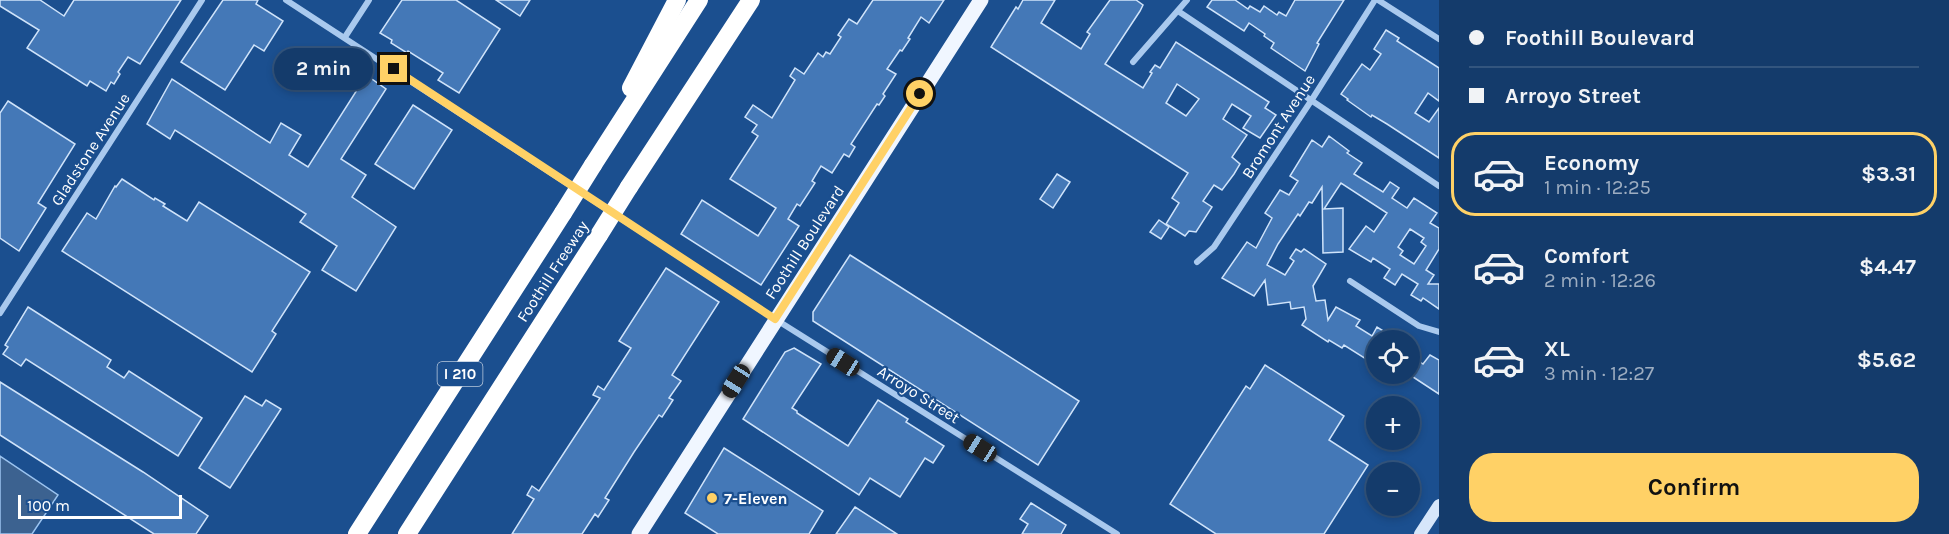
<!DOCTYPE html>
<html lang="en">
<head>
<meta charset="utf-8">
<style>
	:root { --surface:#143b6b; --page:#214673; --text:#f1f3f6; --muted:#9dadc1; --line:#33557e; --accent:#ffd166 }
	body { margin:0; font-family:Karla,sans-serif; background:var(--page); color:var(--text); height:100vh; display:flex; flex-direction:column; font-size:22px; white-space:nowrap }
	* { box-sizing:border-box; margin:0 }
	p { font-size:20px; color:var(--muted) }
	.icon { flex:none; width:33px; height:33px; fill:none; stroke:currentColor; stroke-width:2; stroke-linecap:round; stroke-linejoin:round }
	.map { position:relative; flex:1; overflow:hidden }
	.side { display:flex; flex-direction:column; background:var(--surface); width:510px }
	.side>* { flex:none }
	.hud { display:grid; align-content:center; height:132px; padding:0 30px; background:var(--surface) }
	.buttons { position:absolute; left:1366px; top:330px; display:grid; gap:12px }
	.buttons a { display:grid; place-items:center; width:54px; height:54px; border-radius:50%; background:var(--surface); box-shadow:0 3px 9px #0003,0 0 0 2px var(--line); font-size:30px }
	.scale { position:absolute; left:18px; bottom:15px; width:164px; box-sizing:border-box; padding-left:6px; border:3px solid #fff; border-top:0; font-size:16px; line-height:21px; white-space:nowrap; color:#fff; -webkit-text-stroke:4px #1b4f8f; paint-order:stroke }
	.end { position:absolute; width:27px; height:27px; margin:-14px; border:8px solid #ffd166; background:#111; box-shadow:0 0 0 3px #111 }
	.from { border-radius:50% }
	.bubble { position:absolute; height:42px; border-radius:21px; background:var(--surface); box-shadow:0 3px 9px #0003,0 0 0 2px var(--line); font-size:20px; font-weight:700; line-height:42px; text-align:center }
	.car { position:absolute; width:18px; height:36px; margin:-18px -9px; border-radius:8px; box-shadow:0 0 4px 2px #0007; background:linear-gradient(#222 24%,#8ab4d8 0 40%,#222 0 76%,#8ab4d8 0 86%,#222 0) }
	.hud b { display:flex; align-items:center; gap:21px; height:57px; font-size:22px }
	.hud b+b { border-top:2px solid var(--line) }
	.hud i { width:15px; height:15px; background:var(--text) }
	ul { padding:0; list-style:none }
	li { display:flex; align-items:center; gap:18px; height:84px; margin:0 12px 9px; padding:0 18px; border:3px solid transparent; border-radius:24px }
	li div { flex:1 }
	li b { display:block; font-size:22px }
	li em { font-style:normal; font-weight:700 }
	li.on { border-color:var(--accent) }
	li>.icon { width:54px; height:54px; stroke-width:1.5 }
	.button { display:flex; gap:12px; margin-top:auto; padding:12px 30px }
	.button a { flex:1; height:69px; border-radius:24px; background:var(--accent); color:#111; font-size:24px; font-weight:700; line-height:69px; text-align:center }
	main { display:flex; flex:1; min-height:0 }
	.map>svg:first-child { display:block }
</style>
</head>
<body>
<main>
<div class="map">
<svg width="1439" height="534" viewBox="0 0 1439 534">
	<rect width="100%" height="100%" fill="#1b4f8f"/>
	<polygon fill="#3c6290" stroke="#9cc4f0" stroke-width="1.5" points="0,456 58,495 32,534 0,534"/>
	<g fill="#4478b7" stroke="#cfe3fa" stroke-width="1.5" fill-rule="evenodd">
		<polygon points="0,0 40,0 64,16 74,0 181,0 140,64 128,57 118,72 120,74 114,84 111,82 106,91 90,81 87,86 27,48 39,30 0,6"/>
		<polygon points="223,0 258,0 256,4 283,21 264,51 254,45 225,90 181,62"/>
		<polygon points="402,0 456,0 500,29 459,93 438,80 443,73 408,51 407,53 391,43 392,40 380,33"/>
		<polygon points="496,0 530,0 520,16"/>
		<polygon points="873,0 944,0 929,23 921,17 908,38 910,39 902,51 900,50 887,69 896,74 883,94 885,96 879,105 877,104 851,144 855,147 849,157 844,154 832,173 821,166 812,181 815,183 800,206 797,204 788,219 799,226 761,285 681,234 702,200 758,236 776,208 730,179 758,136 752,132 757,125 745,117 753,105 772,118 795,80 790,76 795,68 804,74 818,53 823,57 826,52 830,54 841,37 838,35 849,19 857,24"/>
		<path d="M1023 0H1055L1041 23 1081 49 1090 34 1087 32 1110 0H1136L1143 5 1140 11 1105 64 1143 88 1152 73 1150 72 1155 65 1160 68 1176 42 1269 102 1265 108 1276 115 1260 138 1243 128 1251 116 1232 104 1223 119 1247 135 1232 157 1240 164 1234 174 1222 190 1214 185 1203 201 1212 207 1196 232 1189 231 1185 236 1166 224 1179 203 1172 198 1188 173 991 47 1016 7 1018 9ZM1177 84 1199 99 1186 116 1166 103Z"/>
		<polygon points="1212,0 1235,0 1248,9 1250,6 1260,12 1264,6 1277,15 1279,12 1286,16 1295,0 1344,0 1317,43 1319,44 1305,71 1271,48 1274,43 1264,36 1265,34 1249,23 1244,31 1207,7"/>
		<polygon points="1386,30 1399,38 1397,41 1439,68 1439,101 1428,93 1415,113 1429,122 1439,108 1439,158 1387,124 1372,115 1371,117 1347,100 1348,99 1341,94 1362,64 1370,70 1381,54 1374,49"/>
		<polygon points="342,58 386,89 341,159 366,175 352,197 396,227 356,291 322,270 337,246 300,222 306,214 175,130 170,139 147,124 172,79 270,143 281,123 301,135 289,155 308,167 357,90 346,83 348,80 334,71"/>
		<polygon points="8,101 75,144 38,203 46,208 19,251 0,238 0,113"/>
		<polygon points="413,105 452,130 414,189 375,164"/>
		<path d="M1329 136 1349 151 1347 153 1362 163 1354 174 1383 192 1390 182 1399 188 1392 198 1407 208 1414 198 1437 213 1430 223 1439 228V249L1426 270 1434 275 1428 284H1439V309L1423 298 1421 301 1411 295 1418 284 1402 274 1395 285 1384 278 1390 269 1373 258 1371 262 1349 249 1366 226 1374 232 1387 213 1341 183 1324 209 1343 208V252L1323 253 1322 187 1312 203 1309 202 1300 216 1298 214 1278 244 1267 265 1285 275 1294 261 1290 258 1296 249 1301 252 1304 249 1326 264 1313 286 1316 301 1325 300 1328 320 1336 307 1360 320 1356 326 1372 336 1377 327 1398 340H1377V366L1344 345 1342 348 1329 340 1328 342 1302 325 1306 319 1304 307 1291 309 1290 302 1268 305 1265 280 1254 296 1222 278 1247 242 1256 248 1272 218 1265 213 1280 190 1289 195 1298 181 1290 176 1312 140 1322 147ZM1410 229 1424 238 1421 242 1426 246 1414 264 1400 255 1403 251 1398 247Z"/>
		<polygon points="1057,174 1070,182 1053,208 1040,199"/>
		<polygon points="122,179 154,200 155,198 165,204 163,206 187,221 199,202 310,272 272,331 276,334 252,372 62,251 87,213 96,219 115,186 116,187"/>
		<polygon points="1159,220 1169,227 1161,239 1150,232"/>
		<polygon points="850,255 1079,401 1038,465 813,321 813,312"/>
		<polygon points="666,268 719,302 672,375 681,381 669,398 673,400 662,417 659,415 634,452 605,498 609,500 598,517 595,514 582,534 512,534 534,499 527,495 532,486 539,491 600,398 593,395 598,386 604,390 631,348 619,341"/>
		<polygon points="28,307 111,360 107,367 124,378 129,371 202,418 178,456 26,359 21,366 3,354 8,347 5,345"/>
		<polygon points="794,348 821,364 792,408 797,411 797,413 848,446 878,400 908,419 906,422 944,446 933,463 925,458 900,497 870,478 859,495 743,419 785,352"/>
		<polygon points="1410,355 1423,364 1430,355 1439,360 1439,394 1410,375"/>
		<polygon points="1265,365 1344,416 1329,440 1368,465 1324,534 1216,534 1170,504 1246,386 1250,389"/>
		<polygon points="0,382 143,472 208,516 196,534 154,534 0,435"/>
		<polygon points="245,396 262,406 266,400 281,409 230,488 199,468"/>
		<polygon points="724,448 823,511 809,534 718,534 685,513"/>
		<polygon points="1031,503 1066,525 1061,534 1022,534 1028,524 1020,519"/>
		<polygon points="855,507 897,534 836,534"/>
	</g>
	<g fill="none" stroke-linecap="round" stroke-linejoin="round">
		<g stroke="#a9c9ee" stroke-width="6">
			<polyline points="286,0 775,319 1117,534"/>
			<polyline points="1378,0 1439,39"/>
			<polyline points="1178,11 1439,186"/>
			<polyline points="345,37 369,0"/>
			<polyline points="1133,62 1187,0"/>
			<polyline points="1197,262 1214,247 1311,101 1375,0"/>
			<polyline points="1350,281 1419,326 1439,332"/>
			<polyline points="0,313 202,0"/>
		</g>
		<polyline stroke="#d6e6fa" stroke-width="12" points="1420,534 1439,505"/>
		<polyline stroke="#f0f6ff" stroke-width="15" points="639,534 981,0"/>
		<g stroke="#fff" stroke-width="18">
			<polyline points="631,88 677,0"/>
			<polyline points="593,165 699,0"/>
			<polyline points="629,187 751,0"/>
			<polyline points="357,534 563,213"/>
			<polyline points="407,534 599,235"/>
		</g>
		<g stroke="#fff" stroke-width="18">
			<polyline points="563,213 593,165"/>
			<polyline points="599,235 629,187"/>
		</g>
	</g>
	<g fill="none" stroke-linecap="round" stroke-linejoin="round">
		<polyline stroke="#ffd166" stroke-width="8" points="394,69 775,319 920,94"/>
	</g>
	<circle fill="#ffd166" stroke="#1b4f8f" stroke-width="2" cx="712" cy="498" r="6"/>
	<g text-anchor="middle" stroke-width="4.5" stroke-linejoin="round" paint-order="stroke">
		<rect fill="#1b4f8f" stroke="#bbcadd" stroke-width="1.5" x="437.5" y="362" width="45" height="24" rx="4.5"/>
		<g font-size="15" font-weight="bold" fill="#fff">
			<text x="460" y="379">I 210</text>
		</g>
		<g font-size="16" fill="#fff" stroke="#1b4f8f">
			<text transform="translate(1278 126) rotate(-57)" y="6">Bromont Avenue</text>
			<text transform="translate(90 149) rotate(-57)" y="6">Gladstone Avenue</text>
			<text transform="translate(804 242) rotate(-57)" y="6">Foothill Boulevard</text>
			<text transform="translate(552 271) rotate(-57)" y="6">Foothill Freeway</text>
			<text transform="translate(919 394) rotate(32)" y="6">Arroyo Street</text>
		</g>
		<g font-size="16" font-weight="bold" fill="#fff" stroke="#1b4f8f" text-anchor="start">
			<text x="724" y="504">7-Eleven</text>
		</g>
	</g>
</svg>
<div class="buttons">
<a><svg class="icon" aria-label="locate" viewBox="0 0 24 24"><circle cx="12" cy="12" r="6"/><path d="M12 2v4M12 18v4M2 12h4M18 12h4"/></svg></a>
<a>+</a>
<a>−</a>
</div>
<div class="scale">100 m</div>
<i class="end from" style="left:920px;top:94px"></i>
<i class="end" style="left:394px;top:69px"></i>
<div class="bubble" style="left:274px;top:48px;width:99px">2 min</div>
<i class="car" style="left:843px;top:362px;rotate:302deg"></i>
<i class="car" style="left:736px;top:381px;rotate:212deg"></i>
<i class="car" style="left:980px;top:448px;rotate:302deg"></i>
</div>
<section class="side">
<div class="hud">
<b><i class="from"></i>Foothill Boulevard</b>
<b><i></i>Arroyo Street</b>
</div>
<ul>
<li class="on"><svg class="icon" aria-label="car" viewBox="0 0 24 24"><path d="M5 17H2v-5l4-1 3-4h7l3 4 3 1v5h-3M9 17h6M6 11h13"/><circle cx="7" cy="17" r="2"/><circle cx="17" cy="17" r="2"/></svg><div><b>Economy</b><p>1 min · 12:25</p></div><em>$3.31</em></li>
<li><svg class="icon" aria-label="car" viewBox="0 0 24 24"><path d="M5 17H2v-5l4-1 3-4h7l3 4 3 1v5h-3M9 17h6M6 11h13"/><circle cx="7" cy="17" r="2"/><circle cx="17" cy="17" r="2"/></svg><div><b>Comfort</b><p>2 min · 12:26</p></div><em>$4.47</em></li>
<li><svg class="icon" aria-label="car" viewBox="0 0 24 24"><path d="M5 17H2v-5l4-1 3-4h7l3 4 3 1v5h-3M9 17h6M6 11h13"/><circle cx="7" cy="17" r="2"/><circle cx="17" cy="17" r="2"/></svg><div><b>XL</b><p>3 min · 12:27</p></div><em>$5.62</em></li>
</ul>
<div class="button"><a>Confirm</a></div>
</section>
</main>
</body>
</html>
